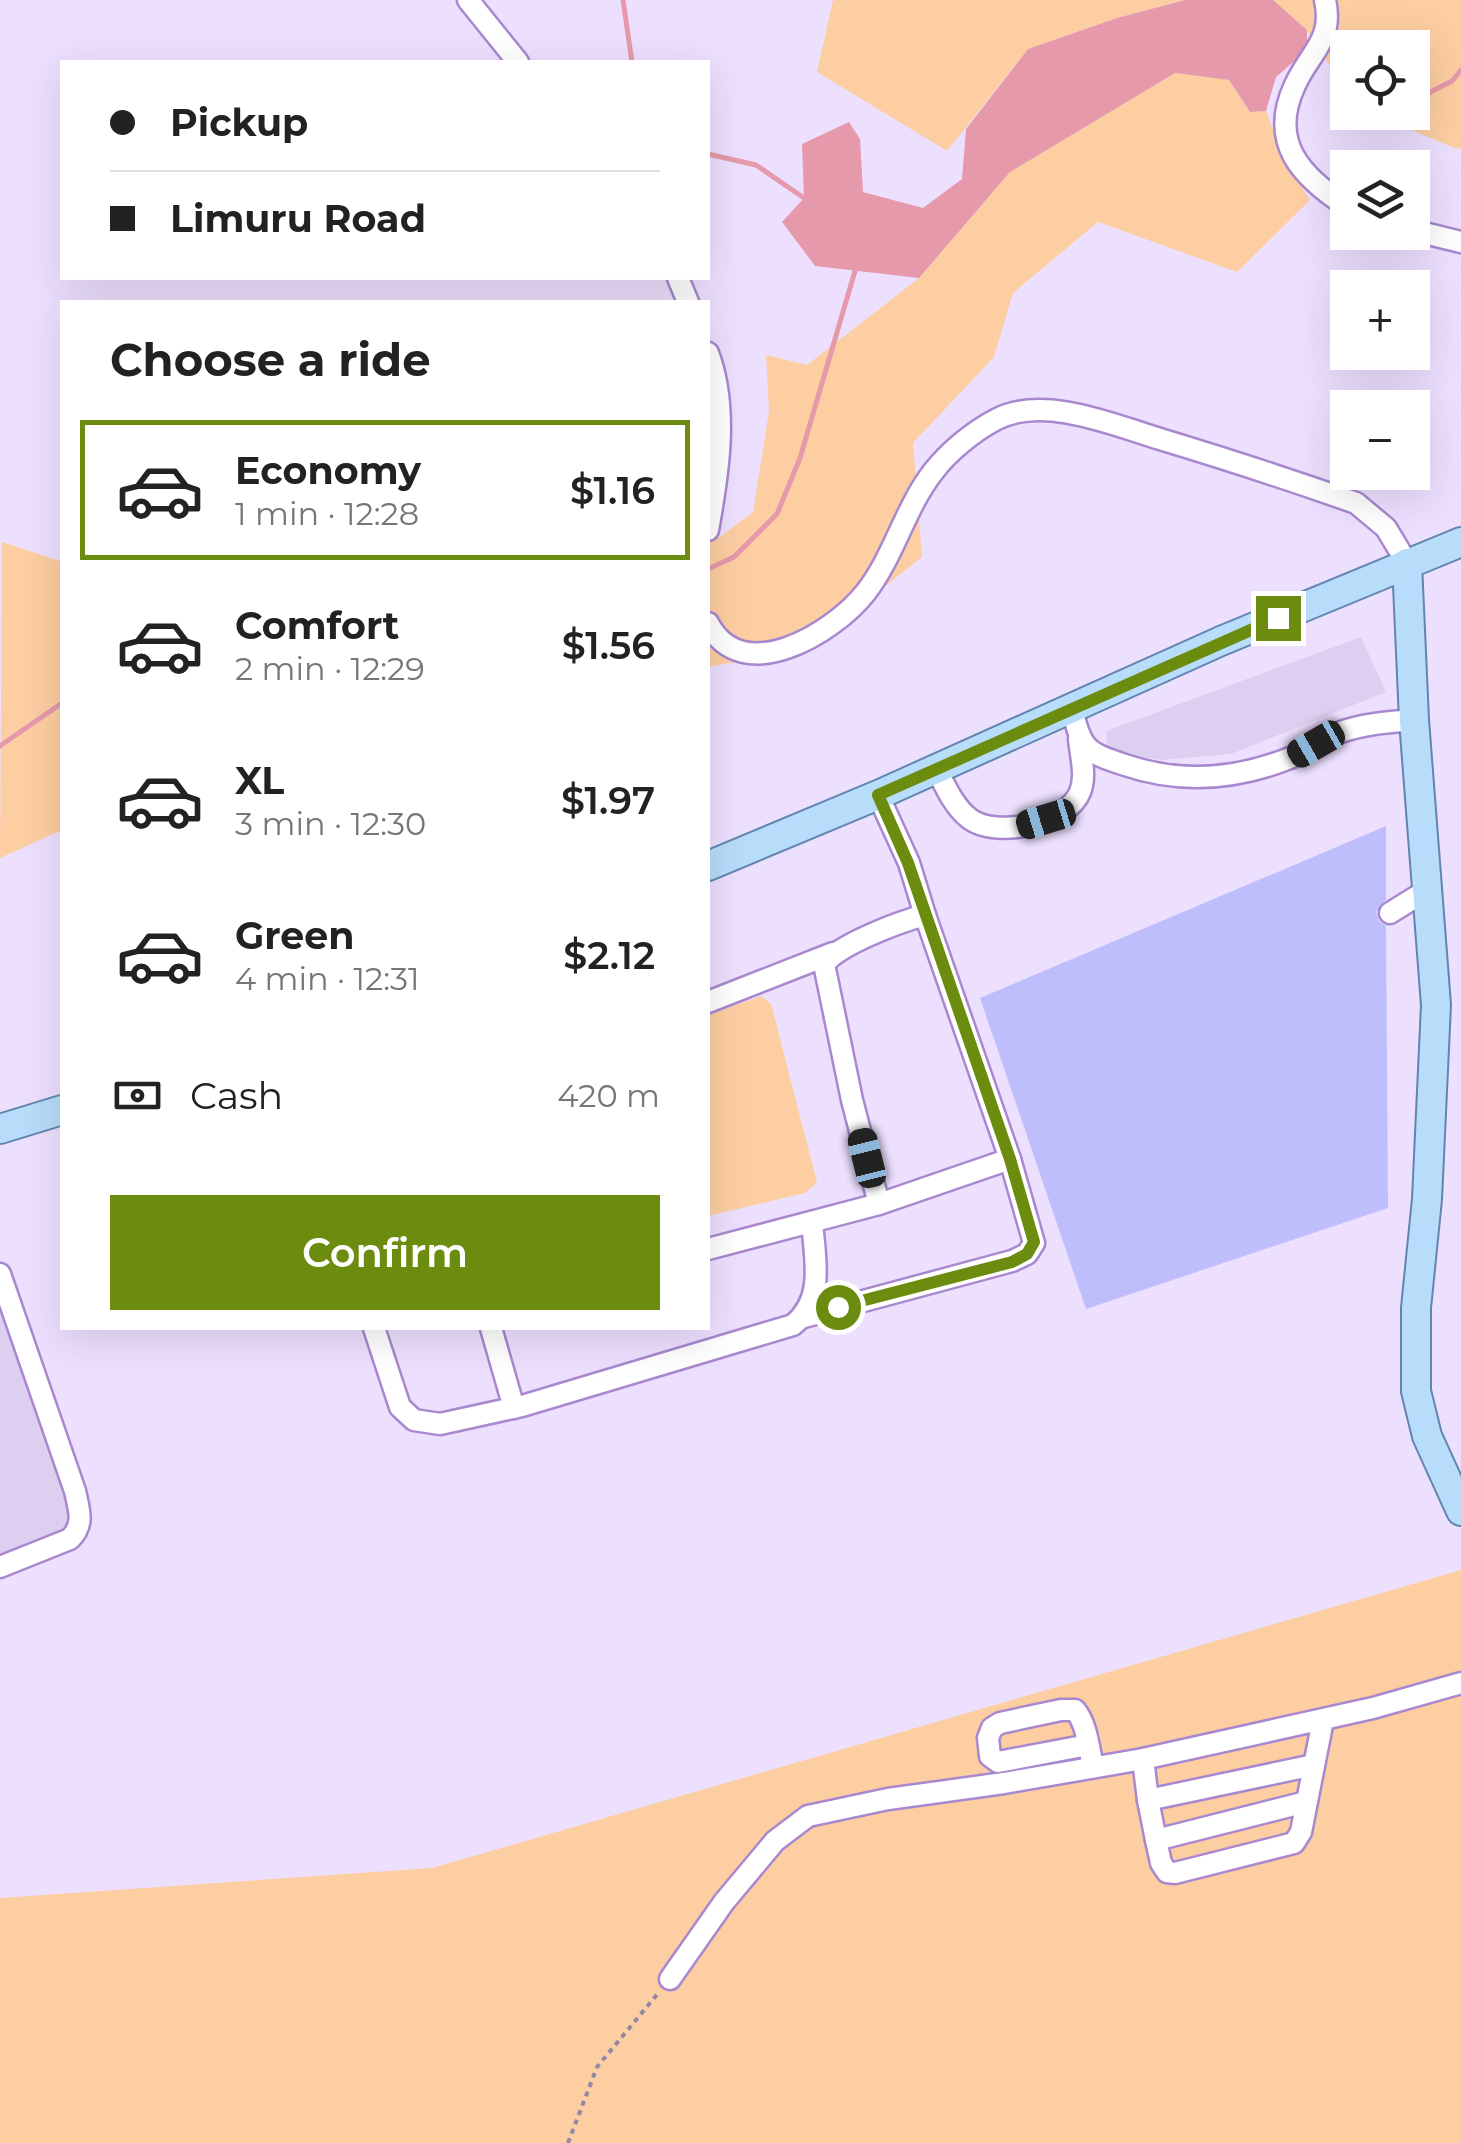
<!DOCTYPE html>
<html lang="en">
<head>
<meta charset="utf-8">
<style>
	:root { --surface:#fff; --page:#f6f6f6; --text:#222; --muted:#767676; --line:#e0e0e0; --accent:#6c8c0f }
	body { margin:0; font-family:Montserrat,sans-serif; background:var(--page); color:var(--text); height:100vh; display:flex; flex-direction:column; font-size:38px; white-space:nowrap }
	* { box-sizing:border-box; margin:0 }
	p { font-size:32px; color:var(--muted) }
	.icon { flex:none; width:55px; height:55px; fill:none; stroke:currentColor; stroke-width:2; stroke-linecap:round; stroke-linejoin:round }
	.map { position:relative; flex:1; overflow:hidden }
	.panel { position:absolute; left:60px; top:300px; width:650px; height:1030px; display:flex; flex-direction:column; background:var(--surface); border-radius:0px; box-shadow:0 10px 40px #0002 }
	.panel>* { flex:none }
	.banner { position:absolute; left:60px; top:60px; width:650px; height:220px; border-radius:0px; box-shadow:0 10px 40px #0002; display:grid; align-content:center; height:220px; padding:0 50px; background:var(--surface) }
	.fabs { position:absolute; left:1330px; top:30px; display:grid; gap:20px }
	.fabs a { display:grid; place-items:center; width:100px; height:100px; border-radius:0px; background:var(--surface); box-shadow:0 10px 40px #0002; font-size:50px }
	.end { position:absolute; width:45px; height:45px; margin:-22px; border:12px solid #6c8c0f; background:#fff; box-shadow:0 0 0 5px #fff }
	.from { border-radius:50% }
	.car { position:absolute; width:30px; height:60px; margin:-30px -15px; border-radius:12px; box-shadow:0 0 8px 2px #0007; background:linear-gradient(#222 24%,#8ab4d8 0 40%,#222 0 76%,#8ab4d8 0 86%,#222 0) }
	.banner b { display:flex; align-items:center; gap:35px; height:95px; font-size:38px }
	.banner b+b { border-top:2px solid var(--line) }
	.banner i { width:25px; height:25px; background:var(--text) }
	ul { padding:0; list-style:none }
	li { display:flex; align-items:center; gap:30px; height:140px; margin:0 20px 15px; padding:0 30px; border:5px solid transparent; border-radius:0px }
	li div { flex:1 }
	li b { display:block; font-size:38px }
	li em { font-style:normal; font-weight:600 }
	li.selected { border-color:var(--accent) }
	li>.icon { width:90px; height:90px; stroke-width:1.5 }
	h2 { padding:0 50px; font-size:45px; line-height:120px }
	.pay { display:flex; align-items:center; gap:25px; height:110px; padding:0 50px; font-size:38px }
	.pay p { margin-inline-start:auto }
	.button { display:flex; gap:20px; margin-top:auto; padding:20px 50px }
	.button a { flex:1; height:115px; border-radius:0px; background:var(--accent); color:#fff; font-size:40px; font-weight:600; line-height:115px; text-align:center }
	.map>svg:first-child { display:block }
</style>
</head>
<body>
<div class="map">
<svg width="1461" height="2143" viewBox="0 0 1461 2143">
	<rect width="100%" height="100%" fill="#ede0ff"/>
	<g fill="#ddcff0">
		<polygon points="1361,637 1386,692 1231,754 1161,760 1129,755 1107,745 1106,731"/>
		<polygon points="0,1306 84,1538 0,1565"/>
	</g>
	<g fill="#fdcea2">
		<polygon points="833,0 1185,0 1117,18 1028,49 947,151 817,72"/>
		<polygon points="1273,0 1461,0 1461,148 1457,149 1371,113 1412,112 1412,48 1348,48 1347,92 1307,30"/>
		<polygon points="1175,73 1229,80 1250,112 1266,111 1286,163 1310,200 1237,272 1098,222 1013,293 994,357 913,443 922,557 805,650 708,667 708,537 720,537 753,512 769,411 766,355 807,365 919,278 1010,172"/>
		<polygon points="2,542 60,561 62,564 62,830 0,858"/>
		<polygon points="761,996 771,1004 817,1182 805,1193 708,1216 708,1015"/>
		<polygon points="1461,1570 1461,2143 0,2143 0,1898 432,1868"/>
	</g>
	<polygon fill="#e699ab" points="1185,0 1273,0 1307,30 1307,50 1276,77 1266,111 1250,112 1229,80 1175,73 1010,172 919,278 815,266 782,222 804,198 802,144 849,122 860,139 863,192 923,208 962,179 966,129 1028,49 1117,18"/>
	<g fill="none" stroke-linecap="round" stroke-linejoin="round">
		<g stroke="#e699ab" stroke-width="5">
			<polyline points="623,0 632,62"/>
			<polyline points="1333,49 1348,53"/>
			<polyline points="1412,96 1417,99 1452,81 1461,70"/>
			<polyline points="708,154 756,165 804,198"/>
			<polyline points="708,569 734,557 777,514 800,458 855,271"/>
			<polyline points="0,746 62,703"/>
		</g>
	</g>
	<polygon fill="#bebefc" points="1386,826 1386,899 1376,912 1379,921 1386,926 1388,1208 1086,1309 980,998"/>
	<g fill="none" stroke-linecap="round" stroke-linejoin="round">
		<defs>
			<g id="minor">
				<polyline points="468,0 518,62"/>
				<path d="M1325 0C1334 40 1310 52 1295 85 1268 142 1301 177 1348 207"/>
				<polyline points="1412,230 1461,242"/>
				<polyline points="678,278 688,302"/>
				<path d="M708 353C729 408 718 475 708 530"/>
				<path d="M708 623C742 689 834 633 866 592 894 556 905 508 933 472 949 451 974 431 997 419 1044 395 1114 425 1160 439 1226 459 1291 480 1356 503L1386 528 1407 563"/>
				<path d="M1072 709C1082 750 1086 752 1125 765 1181 784 1235 780 1290 758 1307 751 1321 738 1338 733 1362 724 1388 722 1414 720"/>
				<path d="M936 768C945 786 954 807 970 819 997 839 1068 823 1080 792 1087 775 1080 755 1079 738"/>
				<polyline points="1390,913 1427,890"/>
				<polyline points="708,1002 833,953"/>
				<polyline points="879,1204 1010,1159 925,915"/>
				<path d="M708 1249 879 1204 852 1100 824 964C840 944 899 922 925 915L909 863 878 795"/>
				<path d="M0 1274 75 1491C79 1510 85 1524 70 1539L0 1567"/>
				<polyline points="804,1317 1012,1261 1027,1254 1034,1243 1010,1159"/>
				<path d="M374 1328 400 1407 414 1420 440 1424 522 1406 793 1325C825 1299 815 1260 812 1222"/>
				<polyline points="491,1328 514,1408"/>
				<path d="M1088 1745 998 1762 990 1756 988 1738 992 1728 1000 1723 1061 1710H1075C1087 1724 1089 1749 1093 1767"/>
				<polyline points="1143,1759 1148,1800 1314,1765"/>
				<polyline points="1148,1800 1156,1840"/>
				<polyline points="1306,1802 1156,1840 1161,1863 1167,1872 1175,1873 1294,1843 1301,1832 1323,1720"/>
				<polyline points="670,1979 724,1902 775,1841 808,1816 888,1799 1004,1783 1143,1759 1373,1708 1461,1683"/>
			</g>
			<g id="major">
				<polyline points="1407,563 1414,720 1436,1005 1427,1199 1416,1308 1416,1391 1427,1436 1461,1511"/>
				<polyline points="708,866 878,795 1221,641 1461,542"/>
				<polyline points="0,1129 62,1110"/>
			</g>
		</defs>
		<use href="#minor" stroke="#a988cf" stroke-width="25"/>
		<use href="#major" stroke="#6285b0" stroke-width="32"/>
		<polyline stroke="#9487a4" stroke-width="4" stroke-dasharray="5 5" stroke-linecap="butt" points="568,2143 597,2067 660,1991"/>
		<use href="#minor" stroke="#fff" stroke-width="20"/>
		<use href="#major" stroke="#b8ddfb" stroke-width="28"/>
	</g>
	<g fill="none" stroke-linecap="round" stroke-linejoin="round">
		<polyline stroke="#6c8c0f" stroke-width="12" points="838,1307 1012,1262 1027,1254 1034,1242 1010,1159 908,863 878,795 1278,618"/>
	</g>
</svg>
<div class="fabs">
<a><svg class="icon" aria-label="locate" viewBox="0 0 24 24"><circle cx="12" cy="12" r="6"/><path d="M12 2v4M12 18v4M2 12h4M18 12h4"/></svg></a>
<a><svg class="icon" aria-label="layers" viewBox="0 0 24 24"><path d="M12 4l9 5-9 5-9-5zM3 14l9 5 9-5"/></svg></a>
<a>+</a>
<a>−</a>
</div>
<i class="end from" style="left:838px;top:1307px"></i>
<i class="end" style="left:1278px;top:618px"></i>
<i class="car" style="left:1316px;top:744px;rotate:240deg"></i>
<i class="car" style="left:1046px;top:819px;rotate:253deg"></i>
<i class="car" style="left:867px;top:1158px;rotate:346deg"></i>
<div class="banner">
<b><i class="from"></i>Pickup</b>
<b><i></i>Limuru Road</b>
</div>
<section class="panel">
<h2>Choose a ride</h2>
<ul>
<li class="selected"><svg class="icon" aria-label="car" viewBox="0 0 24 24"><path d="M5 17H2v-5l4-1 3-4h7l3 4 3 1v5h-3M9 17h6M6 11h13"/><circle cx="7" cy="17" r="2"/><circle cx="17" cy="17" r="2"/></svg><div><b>Economy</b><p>1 min · 12:28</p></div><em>$1.16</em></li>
<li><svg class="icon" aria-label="car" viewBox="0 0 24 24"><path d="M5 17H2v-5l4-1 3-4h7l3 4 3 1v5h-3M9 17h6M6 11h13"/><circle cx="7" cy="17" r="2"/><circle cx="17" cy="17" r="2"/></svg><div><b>Comfort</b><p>2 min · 12:29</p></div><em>$1.56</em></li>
<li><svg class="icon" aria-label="car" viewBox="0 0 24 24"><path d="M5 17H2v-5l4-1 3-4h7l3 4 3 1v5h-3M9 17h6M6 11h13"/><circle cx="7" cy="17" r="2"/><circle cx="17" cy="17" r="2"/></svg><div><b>XL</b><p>3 min · 12:30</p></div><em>$1.97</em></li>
<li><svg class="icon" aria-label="car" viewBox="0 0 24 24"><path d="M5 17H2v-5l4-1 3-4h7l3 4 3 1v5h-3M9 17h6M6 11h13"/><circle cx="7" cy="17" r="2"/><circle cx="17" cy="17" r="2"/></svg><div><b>Green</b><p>4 min · 12:31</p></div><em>$2.12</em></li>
</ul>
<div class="pay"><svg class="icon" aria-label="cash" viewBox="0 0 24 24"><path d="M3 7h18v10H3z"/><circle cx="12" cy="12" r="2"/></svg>Cash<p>420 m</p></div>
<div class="button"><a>Confirm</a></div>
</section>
</div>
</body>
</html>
